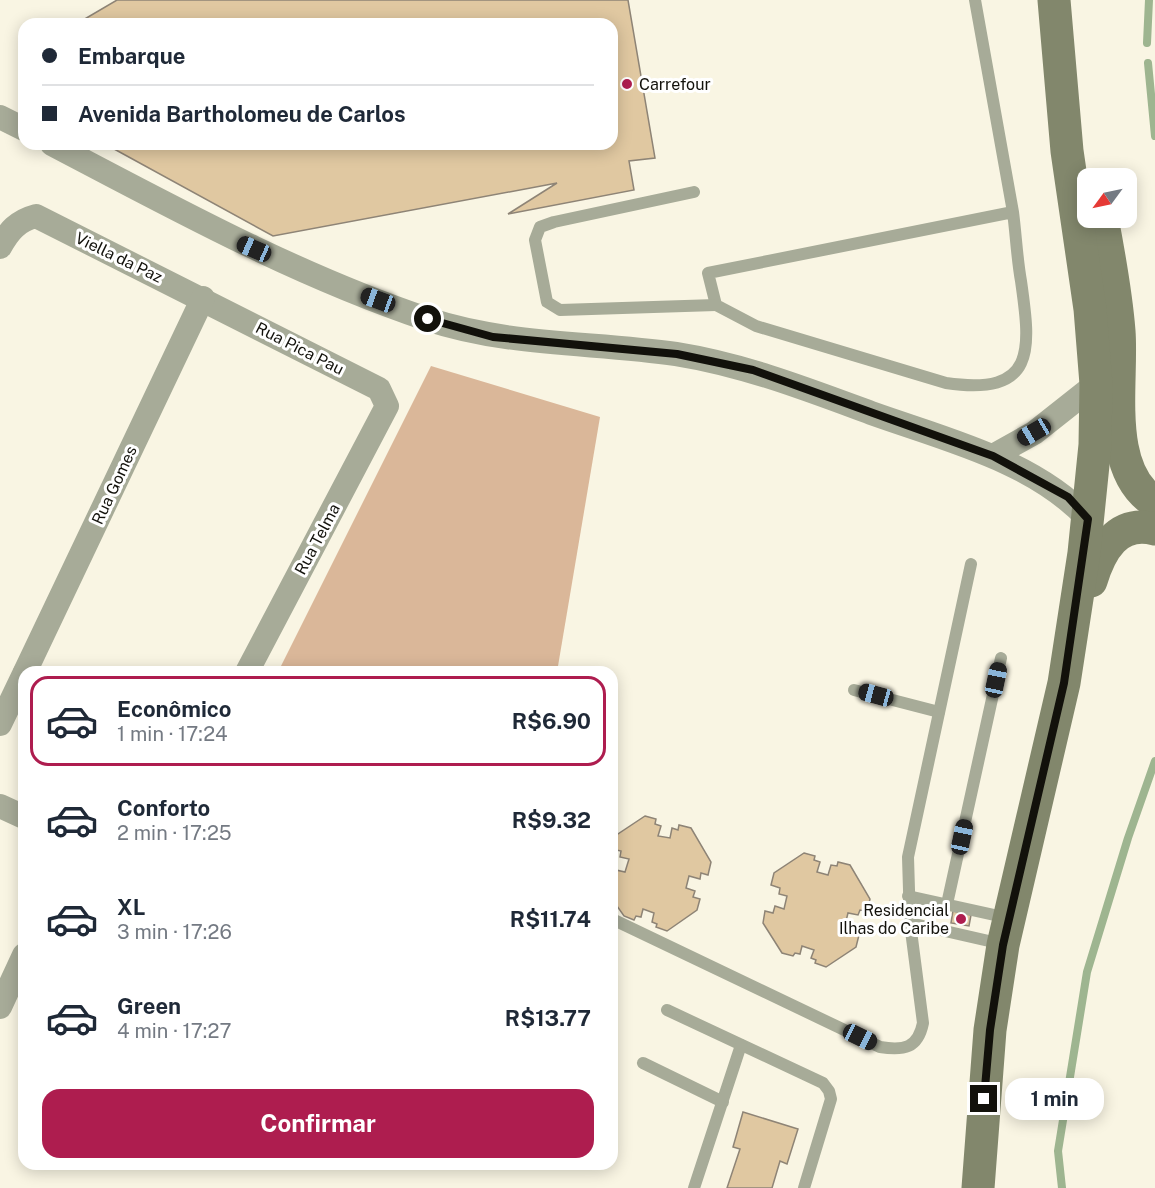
<!DOCTYPE html>
<html lang="pt">
<head>
<meta charset="utf-8">
<style>
	:root { --surface:#fff; --page:#f6f6f7; --text:#1f2937; --muted:#747a83; --line:#e0e1e3; --accent:#ae1d4f }
	body { margin:0; font-family:"Public Sans",sans-serif; background:var(--page); color:var(--text); height:100vh; display:flex; flex-direction:column; font-size:22px; white-space:nowrap }
	* { box-sizing:border-box; margin:0 }
	p { font-size:20px; color:var(--muted) }
	.icon { flex:none; width:33px; height:33px; fill:none; stroke:currentColor; stroke-width:2; stroke-linecap:round; stroke-linejoin:round }
	.map { position:relative; flex:1; overflow:hidden }
	.drawer { position:absolute; left:18px; top:666px; width:600px; height:504px; display:flex; flex-direction:column; background:var(--surface); border-radius:18px; box-shadow:0 3px 15px #0003 }
	.drawer>* { flex:none }
	.guide { position:absolute; left:18px; top:18px; width:600px; height:132px; border-radius:18px; box-shadow:0 3px 15px #0003; display:grid; align-content:center; height:132px; padding:0 24px; background:var(--surface) }
	.needle { width:39px; rotate:237deg }
	.fabs { position:absolute; left:1077px; top:168px; display:grid; gap:12px }
	.fabs a { display:grid; place-items:center; width:60px; height:60px; border-radius:12px; background:var(--surface); box-shadow:0 3px 15px #0003; font-size:30px }
	.end { position:absolute; width:27px; height:27px; margin:-14px; border:8px solid #12110b; background:#fff; box-shadow:0 0 0 3px #fff }
	.from { border-radius:50% }
	.bubble { position:absolute; height:42px; border-radius:18px; background:var(--surface); box-shadow:0 3px 15px #0003; font-size:20px; font-weight:700; line-height:42px; text-align:center }
	.car { position:absolute; width:18px; height:36px; margin:-18px -9px; border-radius:8px; box-shadow:0 0 4px 2px #0007; background:linear-gradient(#222 24%,#8ab4d8 0 40%,#222 0 76%,#8ab4d8 0 86%,#222 0) }
	.guide b { display:flex; align-items:center; gap:21px; height:57px; font-size:22px }
	.guide b+b { border-top:2px solid var(--line) }
	.guide i { width:15px; height:15px; background:var(--text) }
	ul { padding:10px 0 0; list-style:none }
	li { display:flex; align-items:center; gap:18px; height:90px; margin:0 12px 9px; padding:0 12px; border:3px solid transparent; border-radius:18px }
	li div { flex:1 }
	li b { display:block; font-size:22px }
	li em { font-style:normal; font-weight:700 }
	li.active { border-color:var(--accent) }
	li>.icon { width:54px; height:54px; stroke-width:1.5 }
	.cta { display:flex; gap:12px; margin-top:auto; padding:12px 24px }
	.cta a { flex:1; height:69px; border-radius:18px; background:var(--accent); color:#fff; font-size:24px; font-weight:700; line-height:69px; text-align:center }
	.map>svg:first-child { display:block }
</style>
</head>
<body>
<div class="map">
<svg width="1155" height="1188" viewBox="0 0 1155 1188">
	<rect width="100%" height="100%" fill="#f9f5e3"/>
	<polygon fill="#dab799" points="431,366 600,417 557,672 278,672"/>
	<g fill="none" stroke-linecap="round" stroke-linejoin="round">
		<g stroke="#9eb590" stroke-width="8">
			<polyline points="1147,43 1149,0"/>
			<polyline points="1148,63 1155,136"/>
			<polyline points="1062,1188 1058,1151 1087,972 1128,838 1155,761"/>
		</g>
	</g>
	<g fill="#e0c8a1" stroke="#8e8476" stroke-width="1.5">
		<polygon points="117,0 628,0 655,158 629,161 634,190 508,214 557,183 273,236 105,144 612,144 612,24 83,24 83,20"/>
		<polygon points="645,816 656,819 655,824 661,826 658,836 670,838 672,828 678,830 679,825 691,828 711,862 708,875 701,873 700,879 689,876 686,888 695,891 693,897 700,899 697,910 667,931 656,927 657,924 652,922 654,913 643,909 641,917 636,916 634,920 624,916 612,899 612,876 614,876 616,870 625,872 629,859 620,857 621,851 612,849 615,836"/>
		<polygon points="804,853 815,856 814,860 820,862 817,872 828,875 831,865 837,866 838,862 850,865 870,899 867,911 860,910 858,915 848,913 845,925 853,927 852,933 859,935 856,947 826,967 815,963 816,960 811,958 814,950 802,946 800,954 795,953 793,956 782,953 763,923 765,911 773,913 775,906 784,909 787,896 779,894 780,888 771,885 774,873"/>
		<polygon points="953,911 971,915 969,926 951,923"/>
		<polygon points="743,1112 798,1129 787,1164 780,1161 772,1188 727,1188 740,1149 733,1147"/>
	</g>
	<g fill="none" stroke-linecap="round" stroke-linejoin="round">
		<g stroke="#a7ab98" stroke-width="12">
			<path d="M975 0 1013 212 708 273 716 305 756 326 946 383C1036 396 1031 351 1021 281 1017 259 1016 235 1013 212"/>
			<polyline points="694,192 554,222 540,227 535,240 547,302 560,310 716,305"/>
			<polyline points="854,690 939,712"/>
			<polyline points="908,896 1008,918"/>
			<polyline points="947,904 1001,658"/>
			<path d="M612 919 880 1047C904 1051 918 1048 923 1023L910 923 908 857 971 564"/>
			<polyline points="910,923 1002,944"/>
			<polyline points="667,1010 823,1083 829,1091 831,1099 804,1188"/>
			<polyline points="643,1063 723,1102"/>
			<polyline points="694,1188 741,1045"/>
		</g>
		<g stroke="#a7ab98" stroke-width="24">
			<polyline points="0,117 24,129"/>
			<path d="M52 144C174 208 296 275 427 319 508 346 593 342 676 354 745 365 809 390 874 414 947 440 1034 461 1088 519"/>
			<path d="M0 247C9 231 17 221 36 216L379 389 387 406 247 672"/>
			<polyline points="993,456 1034,433 1096,384"/>
			<polyline points="25,672 203,298"/>
			<polyline points="0,724 24,674"/>
			<polyline points="0,806 24,817"/>
			<polyline points="0,1007 24,955"/>
		</g>
		<g stroke="#82876c" stroke-width="33">
			<path d="M1102 218C1109 255 1116 293 1119 331 1123 382 1104 471 1155 502"/>
			<path d="M1091 581C1100 551 1117 519 1155 529"/>
			<polyline points="978,1188 990,1030 1003,945 1064,683 1084,553 1095,445 1096,384 1090,309 1067,151 1054,0"/>
		</g>
	</g>
	<g fill="none" stroke-linecap="round" stroke-linejoin="round">
		<polyline stroke="#12110b" stroke-width="8" points="428,319 493,337 677,354 753,370 993,456 1068,497 1088,519 1064,683 1003,945 990,1030 984,1099"/>
	</g>
	<g fill="#ae1d4f" stroke="#fff" stroke-width="2">
		<circle cx="627" cy="84" r="6"/>
		<circle cx="961" cy="919" r="6"/>
	</g>
	<g text-anchor="middle" stroke-width="6" stroke-linejoin="round" paint-order="stroke">
		<g font-size="16" fill="#12110b" stroke="#fff" text-anchor="start">
			<text x="639" y="90">Carrefour</text>
			<text x="949" y="916" text-anchor="end">Residencial<tspan x="949" dy="18">Ilhas do Caribe</tspan></text>
		</g>
		<g font-size="16" fill="#12110b" stroke="#fff">
			<text transform="translate(119 257) rotate(26)" y="6">Viella da Paz</text>
			<text transform="translate(300 348) rotate(27)" y="6">Rua Pica Pau</text>
			<text transform="translate(114 485) rotate(-65)" y="6">Rua Gomes</text>
			<text transform="translate(317 539) rotate(-62)" y="6">Rua Telma</text>
		</g>
	</g>
</svg>
<div class="fabs">
<a><svg class="needle" viewBox="-14 -14 28 28"><path d="M0-13l5 13h-10z" fill="#e53935"/><path d="M0 13l5-13h-10z" fill="#747a83"/></svg></a>
</div>
<i class="end from" style="left:428px;top:319px"></i>
<i class="end" style="left:984px;top:1099px"></i>
<div class="bubble" style="left:1005px;top:1078px;width:99px">1 min</div>
<i class="car" style="left:254px;top:249px;rotate:294deg"></i>
<i class="car" style="left:378px;top:300px;rotate:290deg"></i>
<i class="car" style="left:1034px;top:432px;rotate:240deg"></i>
<i class="car" style="left:996px;top:680px;rotate:12deg"></i>
<i class="car" style="left:876px;top:695px;rotate:285deg"></i>
<i class="car" style="left:962px;top:837px;rotate:12deg"></i>
<i class="car" style="left:860px;top:1037px;rotate:116deg"></i>
<div class="guide">
<b><i class="from"></i>Embarque</b>
<b><i></i>Avenida Bartholomeu de Carlos</b>
</div>
<section class="drawer">
<ul>
<li class="active"><svg class="icon" aria-label="car" viewBox="0 0 24 24"><path d="M5 17H2v-5l4-1 3-4h7l3 4 3 1v5h-3M9 17h6M6 11h13"/><circle cx="7" cy="17" r="2"/><circle cx="17" cy="17" r="2"/></svg><div><b>Econômico</b><p>1 min · 17:24</p></div><em>R$6.90</em></li>
<li><svg class="icon" aria-label="car" viewBox="0 0 24 24"><path d="M5 17H2v-5l4-1 3-4h7l3 4 3 1v5h-3M9 17h6M6 11h13"/><circle cx="7" cy="17" r="2"/><circle cx="17" cy="17" r="2"/></svg><div><b>Conforto</b><p>2 min · 17:25</p></div><em>R$9.32</em></li>
<li><svg class="icon" aria-label="car" viewBox="0 0 24 24"><path d="M5 17H2v-5l4-1 3-4h7l3 4 3 1v5h-3M9 17h6M6 11h13"/><circle cx="7" cy="17" r="2"/><circle cx="17" cy="17" r="2"/></svg><div><b>XL</b><p>3 min · 17:26</p></div><em>R$11.74</em></li>
<li><svg class="icon" aria-label="car" viewBox="0 0 24 24"><path d="M5 17H2v-5l4-1 3-4h7l3 4 3 1v5h-3M9 17h6M6 11h13"/><circle cx="7" cy="17" r="2"/><circle cx="17" cy="17" r="2"/></svg><div><b>Green</b><p>4 min · 17:27</p></div><em>R$13.77</em></li>
</ul>
<div class="cta"><a>Confirmar</a></div>
</section>
</div>
</body>
</html>
